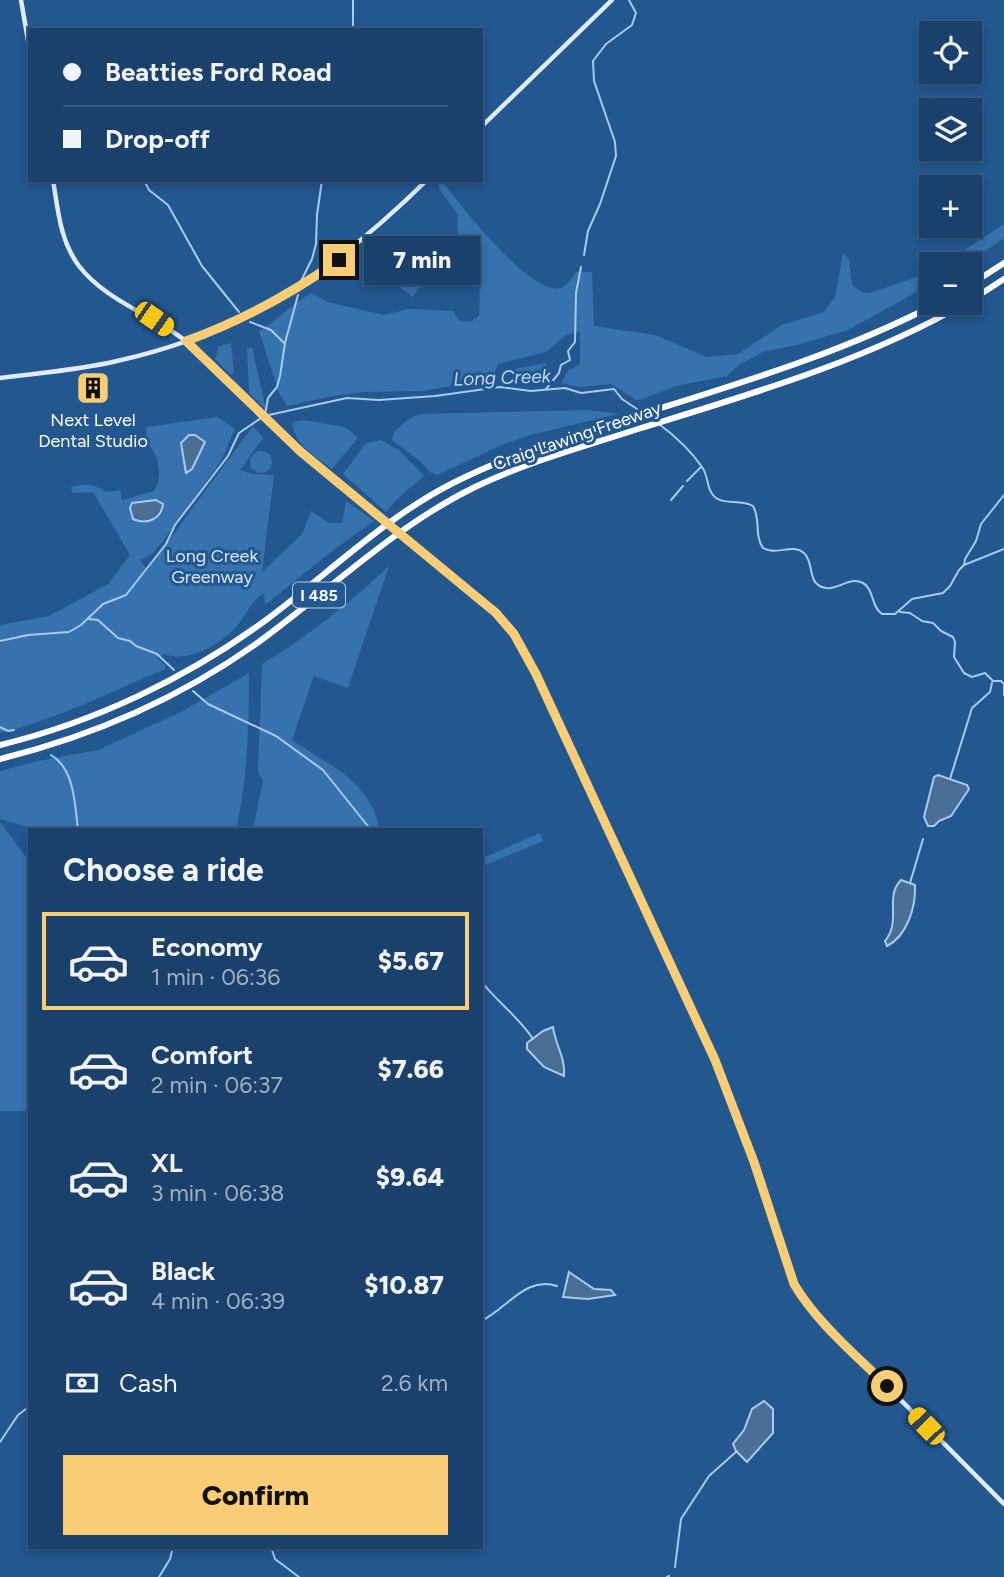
<!DOCTYPE html>
<html lang="en">
<head>
<meta charset="utf-8">
<style>
	:root { --surface:#1a416c; --page:#274c74; --text:#f1f3f6; --muted:#9fafc2; --line:#385a7f; --accent:#f8cd75 }
	body { margin:0; font-family:Figtree,sans-serif; background:var(--page); color:var(--text); height:100vh; display:flex; flex-direction:column; font-size:26px; white-space:nowrap }
	* { box-sizing:border-box; margin:0 }
	p { font-size:23px; color:var(--muted) }
	.icon { flex:none; width:38px; height:38px; fill:none; stroke:currentColor; stroke-width:2; stroke-linecap:round; stroke-linejoin:round }
	.map { position:relative; flex:1; overflow:hidden }
	.drawer { position:absolute; left:28px; top:828px; width:455px; height:721px; display:flex; flex-direction:column; background:var(--surface); border-radius:0px; box-shadow:0 4px 10px #0003,0 0 0 2px var(--line) }
	.drawer>* { flex:none }
	.guide { position:absolute; left:28px; top:28px; width:455px; height:154px; border-radius:0px; box-shadow:0 4px 10px #0003,0 0 0 2px var(--line); display:grid; align-content:center; height:154px; padding:0 35px; background:var(--surface) }
	.tools { position:absolute; left:919px; top:21px; display:grid; gap:14px }
	.tools a { display:grid; place-items:center; width:63px; height:63px; border-radius:0px; background:var(--surface); box-shadow:0 4px 10px #0003,0 0 0 2px var(--line); font-size:35px }
	.end { position:absolute; width:32px; height:32px; margin:-16px; border:9px solid #f8cd75; background:#111; box-shadow:0 0 0 4px #111 }
	.from { border-radius:50% }
	.bubble { position:absolute; height:49px; border-radius:0px; background:var(--surface); box-shadow:0 4px 10px #0003,0 0 0 2px var(--line); font-size:23px; font-weight:800; line-height:49px; text-align:center }
	.car { position:absolute; width:21px; height:42px; margin:-21px -10px; border-radius:9px; box-shadow:0 0 5px 2px #0007; background:linear-gradient(#f5c518 24%,#345 0 40%,#f5c518 0 76%,#345 0 86%,#f5c518 0) }
	.guide b { display:flex; align-items:center; gap:24px; height:66px; font-size:26px }
	.guide b+b { border-top:2px solid var(--line) }
	.guide i { width:18px; height:18px; background:var(--text) }
	ul { padding:0; list-style:none }
	li { display:flex; align-items:center; gap:21px; height:98px; margin:0 14px 10px; padding:0 21px; border:4px solid transparent; border-radius:0px }
	li div { flex:1 }
	li b { display:block; font-size:26px }
	li em { font-style:normal; font-weight:800 }
	li.current { border-color:var(--accent) }
	li>.icon { width:63px; height:63px; stroke-width:1.5 }
	h2 { padding:0 35px; font-size:32px; line-height:84px }
	.pay { display:flex; align-items:center; gap:18px; height:77px; padding:0 35px; font-size:26px }
	.pay p { margin-inline-start:auto }
	.primary-button { display:flex; gap:14px; margin-top:auto; padding:14px 35px }
	.primary-button a { flex:1; height:80px; border-radius:0px; background:var(--accent); color:#111; font-size:28px; font-weight:800; line-height:80px; text-align:center }
	.map>svg:first-child { display:block }
</style>
</head>
<body>
<div class="map">
<svg width="1004" height="1577" viewBox="0 0 1004 1577">
	<rect width="100%" height="100%" fill="#225790"/>
	<g fill="#3672ad">
		<path d="M438 180H441C460 204 530 296 561 288 567 286 572 277 576 272H592L594 326 655 335 707 357 738 354 782 325 824 312 835 297 843 253 849 259 852 285 862 292 870 293 931 272V284L848 330 801 344 763 352 739 365 727 376 676 386 640 400H636L611 384 579 387 561 383 568 371 580 364V332L566 335 546 352 498 364 492 379 423 391 366 392 332 396 287 406 279 393 259 331C279 319 291 305 311 293L328 302 383 315 410 309 453 311 458 320 471 322 479 316C480 301 481 286 476 271 468 245 455 250 458 215L440 190Z"/>
		<polygon points="1004,224 1004,238 966,264 943,264"/>
		<path d="M397 249 414 263 428 269C420 280 422 285 413 297L374 268Z"/>
		<polygon points="231,343 234,374 231,375 215,359 219,346"/>
		<polygon points="252,347 266,410 249,393 247,349"/>
		<polygon points="546,363 546,370 536,382 512,384 514,369"/>
		<path d="M587 410 619 414 530 435 502 445 437 475 430 472 420 461 392 440C394 428 409 417 421 414Z"/>
		<path d="M217 417 235 429 221 461 163 541 152 554 140 560 147 570 253 426 263 438 240 470 252 474 274 475 262 572 302 534 311 511 329 523H342L346 501 374 521 332 551 265 605 264 593C251 601 247 614 237 626 220 645 189 663 164 654L157 658 166 666 165 669C110 692 58 719 0 733V625L49 616 108 584 130 555 93 492 73 493 71 487C83 484 94 483 105 492L120 490 122 500 154 491C163 479 159 452 147 444L146 427Z"/>
		<path d="M303 420 345 427 358 438 332 469C315 456 294 445 292 422Z"/>
		<polygon points="381,440 399,450 424,476 398,498 386,512 343,474 366,443"/>
		<circle cx="261" cy="462" r="11"/>
		<path d="M389 566 348 688 314 676 292 740C331 767 368 779 380 829H253L263 781 258 772 262 664C311 634 347 605 389 566Z"/>
		<path d="M249 673C249 725 248 778 236 829L38 830 0 819V771L38 761 98 750 179 713Z"/>
		<polygon points="0,822 26,857 30,858 30,1111 0,1111"/>
		<polygon points="540,833 543,841 481,867 481,859"/>
	</g>
	<g fill="#4a6f97" stroke="#a7cbed" stroke-width="2">
		<polygon points="189,435 195,435 205,442 192,469 186,473 181,443"/>
		<path d="M156 500 163 504C161 520 146 525 133 519L130 508 132 503Z"/>
		<polygon points="938,775 967,785 969,789 951,816 939,821 934,826 928,826 924,817 934,777"/>
		<path d="M901 880 915 885C916 907 907 936 887 946L885 941C902 921 884 897 901 880Z"/>
		<path d="M553 1027C555 1044 566 1059 564 1076L544 1067 527 1049V1043L543 1031Z"/>
		<polygon points="569,1272 594,1289 611,1290 615,1295 588,1299 563,1297"/>
		<polygon points="764,1401 773,1409 773,1433 747,1462 736,1451 733,1444 744,1430 752,1409"/>
	</g>
	<g fill="none" stroke-linecap="round" stroke-linejoin="round">
		<g stroke="#a7cbed" stroke-width="2">
			<polyline points="353,30 353,0"/>
			<polyline points="144,180 149,190 168,205 202,266 239,312"/>
			<polyline points="584,255 588,231 600,204 616,156 615,142 594,81 593,61 606,44 632,25 636,13 629,0"/>
			<polyline points="301,281 312,259 316,244 317,215 322,180"/>
			<polyline points="250,322 271,330 284,343"/>
			<polyline points="546,389 559,373 561,365 570,360 568,351 575,342 576,293 581,267"/>
			<polyline points="265,415 268,398 277,387 280,376 285,343 298,295"/>
			<path d="M659 424C675 436 691 451 702 467 709 476 706 491 716 498 726 505 741 499 753 506 761 520 754 535 763 548 776 556 792 543 804 553 815 563 806 585 826 588 839 590 849 576 863 583 874 589 871 607 882 614H895L912 599 943 593 950 586 959 570 964 565 1004 549"/>
			<polyline points="687,481 701,467"/>
			<polyline points="671,500 683,486"/>
			<polyline points="964,565 965,559 976,541 981,524 1004,495"/>
			<polyline points="900,612 910,613 922,621 933,623 941,631 953,637 955,642 954,657 964,673 972,677 985,673 993,681 1001,681 1004,684"/>
			<polyline points="89,619 98,620 118,638 130,641 136,646 157,654 174,670"/>
			<polyline points="0,641 28,635 69,632 81,625 103,604 126,595 166,544 175,525 228,456 239,433 264,416 347,398 379,400 435,396 500,387 531,391 565,388 581,393 614,389 622,399 640,411"/>
			<polyline points="1004,686 1004,695"/>
			<polyline points="193,691 208,704 276,736 323,770 371,830"/>
			<polyline points="0,727 8,731 14,730"/>
			<path d="M51 755C75 769 75 806 78 830"/>
			<polyline points="950,779 972,708 990,692 992,683"/>
			<polyline points="910,883 923,839"/>
			<path d="M481 981C497 1002 518 1016 533 1039"/>
			<path d="M481 1321C507 1309 526 1275 557 1286"/>
			<polyline points="0,1442 18,1415 30,1406"/>
			<polyline points="271,1547 275,1559 299,1577"/>
			<polyline points="675,1567 681,1519 709,1476 737,1451"/>
			<polyline points="159,1577 170,1559 173,1547"/>
			<polyline points="667,1577 669,1576"/>
		</g>
		<g stroke="#dfecfa" stroke-width="4.5">
			<polyline points="21,0 30,52"/>
			<polyline points="481,127 612,0"/>
			<path d="M53 180C58 210 60 241 79 266 106 301 153 315 187 342 220 369 248 403 279 432 310 461 343 489 377 515"/>
			<path d="M0 378C39 373 79 370 117 361 248 332 333 272 427 180"/>
			<polyline points="411,542 496,613 522,646 715,1060 742,1126 794,1284 804,1299 854,1353 1004,1504"/>
		</g>
		<g stroke="#fff" stroke-width="6">
			<polyline points="970,285 1004,263"/>
			<polyline points="970,301 1004,279"/>
			<path d="M0 745C95 722 187 678 266 620 328 574 384 518 453 483 510 454 571 436 632 417 737 384 840 354 938 303"/>
			<path d="M0 759C93 736 182 697 260 641 331 589 395 526 475 487 527 462 583 447 638 429 751 394 863 362 966 303"/>
		</g>
		<polyline stroke="#dfecfa" stroke-width="4.5" points="377,515 411,542"/>
	</g>
	<g fill="none" stroke-linecap="round" stroke-linejoin="round">
		<path stroke="#f8cd75" stroke-width="9" d="M339 260C291 294 241 321 186 341L301 452 496 613 514 634 536 674 715 1060 754 1162 794 1284C817 1323 855 1354 887 1386"/>
	</g>
	<defs>
		<symbol id="building-square" viewBox="-11 -11 22 22"><rect x="-9" y="-9" width="18" height="18" rx="4" fill="#f8cd75" stroke="#225790"/><path d="M-4-6H4V6H1V3H-1V6H-4ZM-2.5-4.3h1.7v1.8h-1.7ZM.8-4.3h1.7v1.8H.8ZM-2.5-1h1.7V.8h-1.7ZM.8-1h1.7V.8H.8Z" fill="#111"/></symbol>
	</defs>
	<g fill-rule="evenodd">
		<use href="#building-square" x="74" y="369" width="38" height="38"/>
	</g>
	<g text-anchor="middle" stroke-width="6" stroke-linejoin="round" paint-order="stroke">
		<rect fill="#225790" stroke="#bdcdde" stroke-width="2" x="293" y="582.5" width="52" height="25" rx="5"/>
		<g font-size="16" font-weight="bold" fill="#fff">
			<text x="319" y="601">I 485</text>
		</g>
		<g font-size="18" fill="#fff" stroke="#225790">
			<text x="93" y="426">Next Level<tspan x="93" dy="21">Dental Studio</tspan></text>
		</g>
		<g font-size="18" fill="#fff" stroke="#225790">
			<text transform="translate(577 436) rotate(-19)" y="6">Craig Lawing Freeway</text>
		</g>
		<g font-size="18" fill="#d8e9f9" stroke="#225790">
			<text x="212" y="562">Long Creek<tspan x="212" dy="21">Greenway</tspan></text>
		</g>
		<g font-size="19" font-style="italic" fill="#bfd9f3" stroke="#225790">
			<text transform="translate(502 377) rotate(-2)" y="7">Long Creek</text>
		</g>
	</g>
</svg>
<div class="tools">
<a><svg class="icon" aria-label="locate" viewBox="0 0 24 24"><circle cx="12" cy="12" r="6"/><path d="M12 2v4M12 18v4M2 12h4M18 12h4"/></svg></a>
<a><svg class="icon" aria-label="layers" viewBox="0 0 24 24"><path d="M12 4l9 5-9 5-9-5zM3 14l9 5 9-5"/></svg></a>
<a>+</a>
<a>−</a>
</div>
<i class="end from" style="left:887px;top:1386px"></i>
<i class="end" style="left:339px;top:260px"></i>
<div class="bubble" style="left:364px;top:236px;width:116px">7 min</div>
<i class="car" style="left:154px;top:319px;rotate:125deg"></i>
<i class="car" style="left:926px;top:1426px;rotate:316deg"></i>
<div class="guide">
<b><i class="from"></i>Beatties Ford Road</b>
<b><i></i>Drop-off</b>
</div>
<section class="drawer">
<h2>Choose a ride</h2>
<ul>
<li class="current"><svg class="icon" aria-label="car" viewBox="0 0 24 24"><path d="M5 17H2v-5l4-1 3-4h7l3 4 3 1v5h-3M9 17h6M6 11h13"/><circle cx="7" cy="17" r="2"/><circle cx="17" cy="17" r="2"/></svg><div><b>Economy</b><p>1 min · 06:36</p></div><em>$5.67</em></li>
<li><svg class="icon" aria-label="car" viewBox="0 0 24 24"><path d="M5 17H2v-5l4-1 3-4h7l3 4 3 1v5h-3M9 17h6M6 11h13"/><circle cx="7" cy="17" r="2"/><circle cx="17" cy="17" r="2"/></svg><div><b>Comfort</b><p>2 min · 06:37</p></div><em>$7.66</em></li>
<li><svg class="icon" aria-label="car" viewBox="0 0 24 24"><path d="M5 17H2v-5l4-1 3-4h7l3 4 3 1v5h-3M9 17h6M6 11h13"/><circle cx="7" cy="17" r="2"/><circle cx="17" cy="17" r="2"/></svg><div><b>XL</b><p>3 min · 06:38</p></div><em>$9.64</em></li>
<li><svg class="icon" aria-label="car" viewBox="0 0 24 24"><path d="M5 17H2v-5l4-1 3-4h7l3 4 3 1v5h-3M9 17h6M6 11h13"/><circle cx="7" cy="17" r="2"/><circle cx="17" cy="17" r="2"/></svg><div><b>Black</b><p>4 min · 06:39</p></div><em>$10.87</em></li>
</ul>
<div class="pay"><svg class="icon" aria-label="cash" viewBox="0 0 24 24"><path d="M3 7h18v10H3z"/><circle cx="12" cy="12" r="2"/></svg>Cash<p>2.6 km</p></div>
<div class="primary-button"><a>Confirm</a></div>
</section>
</div>
</body>
</html>
